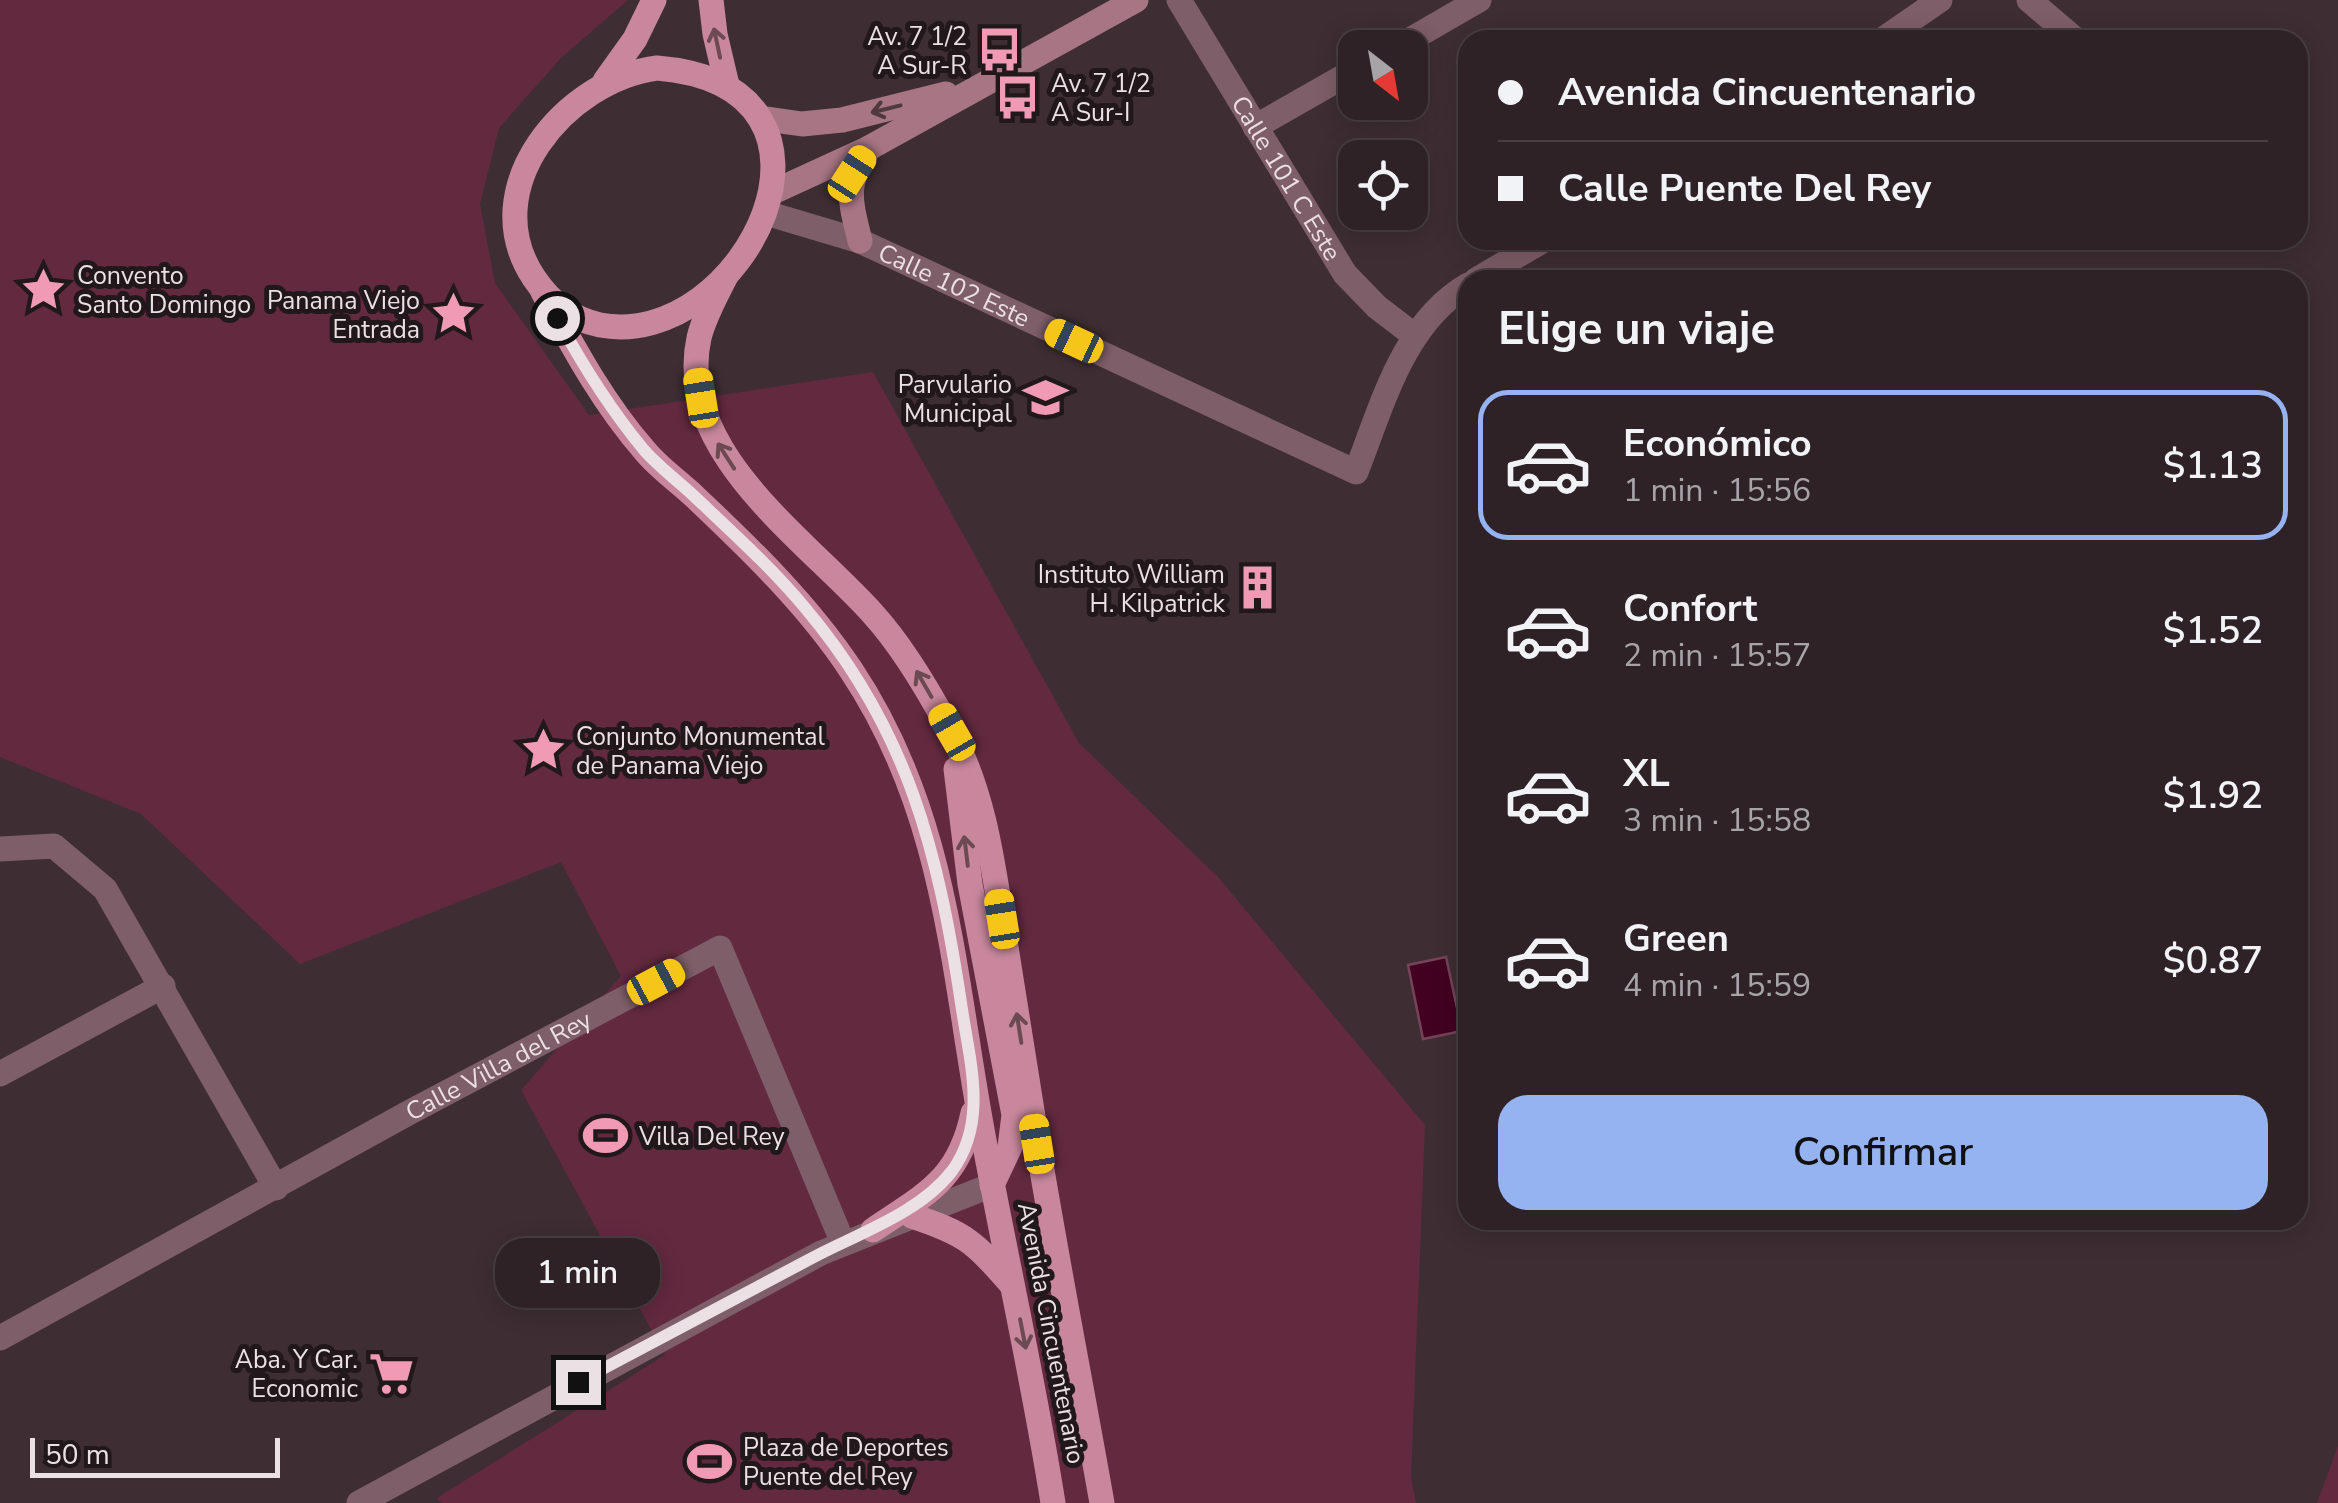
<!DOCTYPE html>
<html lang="es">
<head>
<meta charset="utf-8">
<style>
	:root { --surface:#2e2226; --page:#3a2f32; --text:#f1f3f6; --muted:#a7a4a7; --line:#493f43; --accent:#95b2f1 }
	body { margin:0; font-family:"Nunito Sans",sans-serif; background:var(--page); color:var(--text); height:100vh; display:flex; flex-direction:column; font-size:38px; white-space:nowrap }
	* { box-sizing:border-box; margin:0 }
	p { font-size:32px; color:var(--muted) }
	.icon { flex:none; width:55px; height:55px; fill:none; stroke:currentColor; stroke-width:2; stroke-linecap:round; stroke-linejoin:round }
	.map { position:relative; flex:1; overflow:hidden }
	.sheet { position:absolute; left:1458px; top:270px; width:850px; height:960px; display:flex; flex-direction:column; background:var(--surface); border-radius:30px; box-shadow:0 5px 25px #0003,0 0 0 2px var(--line) }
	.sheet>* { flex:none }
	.banner { position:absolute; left:1458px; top:30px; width:850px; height:220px; border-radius:30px; box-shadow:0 5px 25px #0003,0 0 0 2px var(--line); display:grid; align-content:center; height:220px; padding:0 40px; background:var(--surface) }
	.needle { width:65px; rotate:149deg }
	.tools { position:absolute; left:1338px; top:30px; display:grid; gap:20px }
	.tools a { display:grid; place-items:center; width:90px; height:90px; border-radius:20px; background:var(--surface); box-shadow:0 5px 25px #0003,0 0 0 2px var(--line); font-size:50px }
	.scale { position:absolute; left:30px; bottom:25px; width:250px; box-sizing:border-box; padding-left:10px; border:5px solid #ebe0e3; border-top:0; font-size:28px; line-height:35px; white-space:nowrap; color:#ebe0e3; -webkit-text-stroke:8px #20181a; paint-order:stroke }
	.end { position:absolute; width:45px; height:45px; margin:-22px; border:12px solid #ebe0e3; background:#111; box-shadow:0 0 0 5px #111 }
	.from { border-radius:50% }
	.bubble { position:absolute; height:70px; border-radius:30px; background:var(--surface); box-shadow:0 5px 25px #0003,0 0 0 2px var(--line); font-size:32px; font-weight:600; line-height:70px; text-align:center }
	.car { position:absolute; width:30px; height:60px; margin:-30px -15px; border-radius:12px; box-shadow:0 0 8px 2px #0007; background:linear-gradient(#f5c518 24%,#345 0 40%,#f5c518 0 76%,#345 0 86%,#f5c518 0) }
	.banner b { display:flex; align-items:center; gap:35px; height:95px; font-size:38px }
	.banner b+b { border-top:2px solid var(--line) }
	.banner i { width:25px; height:25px; background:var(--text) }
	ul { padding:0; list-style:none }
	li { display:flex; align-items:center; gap:30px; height:150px; margin:0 20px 15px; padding:0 20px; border:5px solid transparent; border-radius:30px }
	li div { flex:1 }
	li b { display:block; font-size:38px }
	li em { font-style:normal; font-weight:600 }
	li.on { border-color:var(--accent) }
	li>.icon { width:90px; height:90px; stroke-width:1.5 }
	h2 { padding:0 40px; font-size:45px; line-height:120px }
	.primary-button { display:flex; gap:20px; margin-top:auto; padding:20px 40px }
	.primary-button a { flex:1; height:115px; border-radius:30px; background:var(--accent); color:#111; font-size:40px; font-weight:600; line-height:115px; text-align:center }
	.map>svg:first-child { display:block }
</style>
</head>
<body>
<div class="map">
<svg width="2338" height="1503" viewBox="0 0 2338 1503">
	<rect width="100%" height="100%" fill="#3e2e33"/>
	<g fill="#63293f">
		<polygon points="0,0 628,0 561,58 499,128 480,204 495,283 589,415 873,372 1079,743 1218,877 1425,1125 1411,1477 1416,1503 441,1503 437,1498 665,1355 521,1090 621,976 561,862 300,964 141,814 0,757"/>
		<polygon points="2338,1446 2338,1503 2317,1503"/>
	</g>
	<polygon fill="#420120" stroke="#75445a" stroke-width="2.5" points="1446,957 1462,1031 1423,1039 1408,965"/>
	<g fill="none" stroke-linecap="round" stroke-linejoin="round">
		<g stroke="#7e5e68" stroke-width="25">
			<path id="s1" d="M1179 0 1345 274 1377 307 1415 336"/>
			<polyline points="2029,0 2076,40"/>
			<polyline points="1882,40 1940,0"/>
			<polyline points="1396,48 1479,0"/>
			<polyline points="1255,127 1355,70"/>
			<path id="s2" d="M766 213 860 241 1356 472C1382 406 1403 323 1468 285"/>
			<polyline points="1476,280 1544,240"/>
			<polyline points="0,849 54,846 105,889 276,1188"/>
			<polyline points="0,1074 163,986"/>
			<path id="s3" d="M0 1338 412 1111 720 948 843 1243"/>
			<polyline points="359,1503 821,1253 992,1185"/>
		</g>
		<g stroke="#a87585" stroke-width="25">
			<polyline points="760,118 802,124 842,120 946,94"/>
			<polyline points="771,193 869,148 1136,0"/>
			<path d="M860 241C850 199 844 186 869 148"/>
		</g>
		<g stroke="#c8879c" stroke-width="25">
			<polyline points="711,0 715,34 727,85"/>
			<path d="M657 68C876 86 743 352 600 325 571 319 550 302 534 278 474 188 566 80 657 68Z"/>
			<polyline points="605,81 635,39 654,0"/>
			<path d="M726 276C716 296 704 317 699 338 674 451 808 541 873 614 903 647 927 688 948 727 982 786 992 856 1002 922 1010 975 1019 1027 1027 1079 1049 1221 1077 1362 1102 1503"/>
			<path d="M543 292C573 347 603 403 645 451 659 468 678 481 695 497 751 550 808 605 851 670 945 811 952 963 981 1124 1004 1251 1033 1376 1053 1503"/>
			<polyline points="956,769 970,884 1014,1115 1010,1147 992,1185"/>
			<path d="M912 1216C967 1234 974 1242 1012 1285"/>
			<path d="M873 1230C926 1194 959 1180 973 1113"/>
		</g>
	</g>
	<defs><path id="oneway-shaft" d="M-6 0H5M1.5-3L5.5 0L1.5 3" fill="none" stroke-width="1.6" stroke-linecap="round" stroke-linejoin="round" transform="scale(2.5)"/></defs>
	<g stroke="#6c4a54">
		<use href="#oneway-shaft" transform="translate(717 43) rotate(-102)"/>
		<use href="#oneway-shaft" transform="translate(726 456) rotate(-123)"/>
		<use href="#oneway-shaft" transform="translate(924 684) rotate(-120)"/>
		<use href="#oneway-shaft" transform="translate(966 851) rotate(-97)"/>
		<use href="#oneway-shaft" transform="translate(1019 1028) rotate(-99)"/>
		<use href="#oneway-shaft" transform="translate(1023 1334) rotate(79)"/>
	</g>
	<use stroke="#50393f" href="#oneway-shaft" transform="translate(886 109) rotate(166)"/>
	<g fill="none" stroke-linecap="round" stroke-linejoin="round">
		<path stroke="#ebe0e3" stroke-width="12" d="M557 318C582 364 610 409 644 450 659 467 678 481 694 496 732 532 773 569 806 609 908 730 938 851 961 1003 969 1060 989 1120 952 1171 920 1213 857 1234 812 1258 734 1299 656 1341 578 1382"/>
	</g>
	<defs>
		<symbol id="bus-bare" viewBox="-9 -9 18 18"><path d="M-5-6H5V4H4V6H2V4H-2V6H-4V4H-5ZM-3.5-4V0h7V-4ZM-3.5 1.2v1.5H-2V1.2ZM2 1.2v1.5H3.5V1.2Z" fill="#f09ab6" stroke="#20181a" stroke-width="2.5" paint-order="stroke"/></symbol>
		<symbol id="sight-bare" viewBox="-9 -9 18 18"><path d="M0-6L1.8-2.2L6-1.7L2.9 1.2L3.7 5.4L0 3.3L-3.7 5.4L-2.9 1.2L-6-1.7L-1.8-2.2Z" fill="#f09ab6" stroke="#20181a" stroke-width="2.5" paint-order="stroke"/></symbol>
		<symbol id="school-bare" viewBox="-9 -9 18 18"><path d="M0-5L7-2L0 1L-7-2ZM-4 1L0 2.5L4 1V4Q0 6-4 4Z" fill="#f09ab6" stroke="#20181a" stroke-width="2.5" paint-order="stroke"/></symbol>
		<symbol id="building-bare" viewBox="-9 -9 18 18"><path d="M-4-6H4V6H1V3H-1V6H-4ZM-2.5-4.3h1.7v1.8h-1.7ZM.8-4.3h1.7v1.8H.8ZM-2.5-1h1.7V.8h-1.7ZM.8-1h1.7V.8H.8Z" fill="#f09ab6" stroke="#20181a" stroke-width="2.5" paint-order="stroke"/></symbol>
		<symbol id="stadium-bare" viewBox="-9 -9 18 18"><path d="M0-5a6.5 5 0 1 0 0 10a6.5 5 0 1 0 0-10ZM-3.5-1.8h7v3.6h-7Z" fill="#f09ab6" stroke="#20181a" stroke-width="2.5" paint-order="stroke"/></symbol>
		<symbol id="supermarket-bare" viewBox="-9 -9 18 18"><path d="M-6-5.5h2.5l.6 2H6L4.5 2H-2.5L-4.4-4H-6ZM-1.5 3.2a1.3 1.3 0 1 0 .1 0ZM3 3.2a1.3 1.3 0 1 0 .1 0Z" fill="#f09ab6" stroke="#20181a" stroke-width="2.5" paint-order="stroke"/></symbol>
	</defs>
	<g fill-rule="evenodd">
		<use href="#bus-bare" x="968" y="18" width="63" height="63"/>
		<use href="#bus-bare" x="986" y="66" width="63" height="63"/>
		<use href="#sight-bare" x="12" y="258" width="63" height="63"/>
		<use href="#sight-bare" x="422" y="282" width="63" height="63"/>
		<use href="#school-bare" x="1014" y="366" width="63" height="63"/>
		<use href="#building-bare" x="1226" y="556" width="63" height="63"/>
		<use href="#sight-bare" x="512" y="718" width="63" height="63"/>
		<use href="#stadium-bare" x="574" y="1104" width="63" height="63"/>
		<use href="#supermarket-bare" x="360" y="1342" width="63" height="63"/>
		<use href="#stadium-bare" x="678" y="1430" width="63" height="63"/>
	</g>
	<g text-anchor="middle" stroke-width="10" stroke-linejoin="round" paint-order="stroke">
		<g font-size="25" fill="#ebe0e3" stroke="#20181a" text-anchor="end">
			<text x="967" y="45">Av. 7 1/2<tspan x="967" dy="29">A Sur-R</tspan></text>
			<text x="1051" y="92" text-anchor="start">Av. 7 1/2<tspan x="1051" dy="29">A Sur-I</tspan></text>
			<text x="77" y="284" text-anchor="start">Convento<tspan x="77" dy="29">Santo Domingo</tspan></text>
			<text x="420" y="309">Panama Viejo<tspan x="420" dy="29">Entrada</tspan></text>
			<text x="1012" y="393">Parvulario<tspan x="1012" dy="29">Municipal</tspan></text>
			<text x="1225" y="583">Instituto William<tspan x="1225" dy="29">H. Kilpatrick</tspan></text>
			<text x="576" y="745" text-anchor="start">Conjunto Monumental<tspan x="576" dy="29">de Panama Viejo</tspan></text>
			<text x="639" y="1145" text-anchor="start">Villa Del Rey</text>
			<text x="358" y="1368">Aba. Y Car.<tspan x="358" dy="29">Economic</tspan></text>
			<text x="743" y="1456" text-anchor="start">Plaza de Deportes<tspan x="743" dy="29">Puente del Rey</tspan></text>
		</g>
		<g font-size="25" fill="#ebe0e3" stroke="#20181a">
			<text dy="9" stroke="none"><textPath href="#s1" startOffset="208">Calle 101 C Este</textPath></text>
			<text dy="9" stroke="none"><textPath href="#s2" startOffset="202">Calle 102 Este</textPath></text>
			<text dy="9" stroke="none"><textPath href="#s3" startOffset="568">Calle Villa del Rey</textPath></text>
			<text transform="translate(1052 1333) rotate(79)" y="9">Avenida Cincuentenario</text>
		</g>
	</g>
</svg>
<div class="tools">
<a><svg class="needle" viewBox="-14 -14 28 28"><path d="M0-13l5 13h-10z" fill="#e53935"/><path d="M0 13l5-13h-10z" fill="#a7a4a7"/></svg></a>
<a><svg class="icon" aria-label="locate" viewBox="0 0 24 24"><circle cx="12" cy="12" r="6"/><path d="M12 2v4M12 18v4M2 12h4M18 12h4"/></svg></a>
</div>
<div class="scale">50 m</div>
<i class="end from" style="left:557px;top:318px"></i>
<i class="end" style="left:578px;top:1382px"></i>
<div class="bubble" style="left:495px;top:1238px;width:165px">1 min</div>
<i class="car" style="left:852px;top:174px;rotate:33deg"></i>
<i class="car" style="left:1074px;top:341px;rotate:295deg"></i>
<i class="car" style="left:701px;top:398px;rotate:351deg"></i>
<i class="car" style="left:952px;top:732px;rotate:330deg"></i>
<i class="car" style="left:1002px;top:919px;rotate:351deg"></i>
<i class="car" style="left:656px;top:982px;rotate:62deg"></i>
<i class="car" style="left:1037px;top:1144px;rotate:351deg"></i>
<div class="banner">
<b><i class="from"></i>Avenida Cincuentenario</b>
<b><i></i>Calle Puente Del Rey</b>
</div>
<section class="sheet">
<h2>Elige un viaje</h2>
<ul>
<li class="on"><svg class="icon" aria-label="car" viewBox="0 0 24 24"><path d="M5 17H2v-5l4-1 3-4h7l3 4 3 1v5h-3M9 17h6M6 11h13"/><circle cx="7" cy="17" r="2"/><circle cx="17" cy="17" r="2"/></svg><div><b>Económico</b><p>1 min · 15:56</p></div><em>$1.13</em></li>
<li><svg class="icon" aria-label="car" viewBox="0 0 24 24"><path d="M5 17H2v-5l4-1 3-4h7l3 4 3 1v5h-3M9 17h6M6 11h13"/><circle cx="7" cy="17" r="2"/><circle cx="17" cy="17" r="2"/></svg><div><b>Confort</b><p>2 min · 15:57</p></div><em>$1.52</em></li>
<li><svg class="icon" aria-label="car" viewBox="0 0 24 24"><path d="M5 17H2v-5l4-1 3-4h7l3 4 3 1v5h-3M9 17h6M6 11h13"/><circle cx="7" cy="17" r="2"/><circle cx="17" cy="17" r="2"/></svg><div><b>XL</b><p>3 min · 15:58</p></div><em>$1.92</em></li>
<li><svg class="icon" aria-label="car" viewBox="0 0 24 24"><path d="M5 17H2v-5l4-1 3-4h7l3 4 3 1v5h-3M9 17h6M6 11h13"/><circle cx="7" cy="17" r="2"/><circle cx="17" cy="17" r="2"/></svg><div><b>Green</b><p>4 min · 15:59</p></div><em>$0.87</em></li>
</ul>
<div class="primary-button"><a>Confirmar</a></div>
</section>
</div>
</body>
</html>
